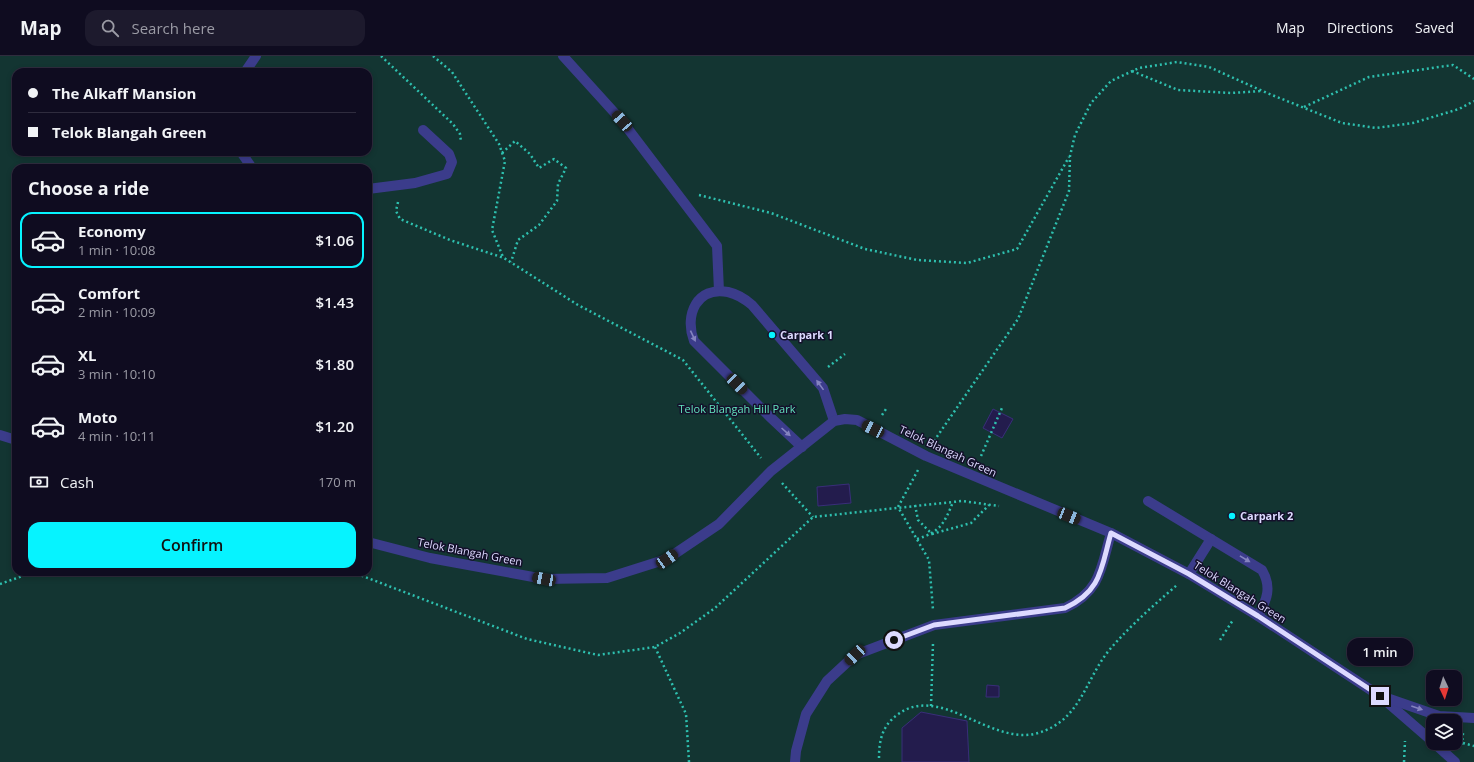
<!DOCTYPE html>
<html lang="en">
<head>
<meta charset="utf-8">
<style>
	:root { --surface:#0f0c20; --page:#1d1a2d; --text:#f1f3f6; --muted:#9b9ba5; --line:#2f2c3e; --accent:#06f3ff }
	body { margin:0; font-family:"Open Sans",sans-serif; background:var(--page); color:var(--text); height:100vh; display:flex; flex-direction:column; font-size:15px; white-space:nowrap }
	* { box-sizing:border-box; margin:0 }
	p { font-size:13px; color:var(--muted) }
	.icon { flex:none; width:22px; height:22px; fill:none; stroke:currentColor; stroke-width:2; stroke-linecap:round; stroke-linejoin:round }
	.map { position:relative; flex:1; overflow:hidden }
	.side { position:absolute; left:12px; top:108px; width:360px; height:412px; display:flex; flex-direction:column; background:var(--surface); border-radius:12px; box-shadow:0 2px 6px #0003,0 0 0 1px var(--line) }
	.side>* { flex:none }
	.top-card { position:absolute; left:12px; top:12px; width:360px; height:88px; border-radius:12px; box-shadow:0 2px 6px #0003,0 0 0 1px var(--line); display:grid; align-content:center; height:88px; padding:0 16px; background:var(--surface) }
	.needle { width:26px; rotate:176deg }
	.controls { position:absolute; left:1426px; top:614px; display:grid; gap:8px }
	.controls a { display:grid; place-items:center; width:36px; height:36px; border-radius:8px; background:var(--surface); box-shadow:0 2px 6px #0003,0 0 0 1px var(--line); font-size:20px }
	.end { position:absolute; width:18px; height:18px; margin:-9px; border:5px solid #dddaff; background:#111; box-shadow:0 0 0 2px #111 }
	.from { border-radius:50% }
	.bubble { position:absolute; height:28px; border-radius:12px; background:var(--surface); box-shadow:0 2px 6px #0003,0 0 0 1px var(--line); font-size:13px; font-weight:600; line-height:28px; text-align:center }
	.car { position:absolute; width:12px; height:24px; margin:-12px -6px; border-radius:5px; box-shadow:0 0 3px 1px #0007; background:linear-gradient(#222 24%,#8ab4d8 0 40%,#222 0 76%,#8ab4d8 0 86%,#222 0) }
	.top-card b { display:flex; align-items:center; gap:14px; height:38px; font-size:15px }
	.top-card b+b { border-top:1px solid var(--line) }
	.top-card i { width:10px; height:10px; background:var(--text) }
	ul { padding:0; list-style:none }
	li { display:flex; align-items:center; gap:12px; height:56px; margin:0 8px 6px; padding:0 8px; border:2px solid transparent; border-radius:12px }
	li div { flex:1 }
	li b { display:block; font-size:15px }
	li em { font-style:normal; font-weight:600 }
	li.selected { border-color:var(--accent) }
	li>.icon { width:36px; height:36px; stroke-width:1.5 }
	h2 { padding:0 16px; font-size:18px; line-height:48px }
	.pay { display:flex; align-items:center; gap:10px; height:44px; padding:0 16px; font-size:15px }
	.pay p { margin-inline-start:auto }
	.button { display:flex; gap:8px; margin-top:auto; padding:8px 16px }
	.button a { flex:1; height:46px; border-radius:12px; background:var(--accent); color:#111; font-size:16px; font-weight:600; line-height:46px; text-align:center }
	header { display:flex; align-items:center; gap:24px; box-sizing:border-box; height:56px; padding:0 20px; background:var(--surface); border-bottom:1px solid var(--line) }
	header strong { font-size:19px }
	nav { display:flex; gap:22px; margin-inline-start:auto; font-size:14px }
	.search { width:280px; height:36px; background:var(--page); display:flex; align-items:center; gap:10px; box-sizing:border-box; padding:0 14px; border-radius:12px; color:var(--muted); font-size:15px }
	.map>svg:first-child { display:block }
</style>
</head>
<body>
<header>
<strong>Map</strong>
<div class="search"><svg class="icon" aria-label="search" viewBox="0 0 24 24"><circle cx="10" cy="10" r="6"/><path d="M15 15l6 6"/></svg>Search here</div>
<nav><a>Map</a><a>Directions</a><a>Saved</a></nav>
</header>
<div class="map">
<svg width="1474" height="706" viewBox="0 0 1474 706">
	<rect width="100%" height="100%" fill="#14102b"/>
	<path fill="#133532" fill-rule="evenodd" d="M0 0H1474V706H0ZM16 16H368V96H16ZM16 112H368V516H16ZM1433 621H1455V643H1433ZM1433 665H1455V687H1433Z"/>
	<g fill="#231c4d" stroke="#392e79">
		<polygon points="993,353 1013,363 1002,382 983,372"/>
		<polygon points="849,428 851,447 818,450 817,431"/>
		<polygon points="987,629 999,630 999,641 986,641"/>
		<polygon points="921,656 967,665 969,706 902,706 902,672"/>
	</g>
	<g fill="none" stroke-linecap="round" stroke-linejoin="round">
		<g stroke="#2ec0af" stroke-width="2.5" stroke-dasharray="2 3" stroke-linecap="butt">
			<polyline points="381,0 453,68 460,78 461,86"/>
			<polyline points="433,0 452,16 499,88 505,105 492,174 503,201"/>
			<polyline points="1132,15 1178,34 1231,37 1262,35"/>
			<polyline points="1304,51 1369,21 1453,9 1474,23"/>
			<polyline points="502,97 515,85 530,98 539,112 554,103 566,112 558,128 557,145 539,169 518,184 511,206"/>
			<polyline points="699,139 771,157 865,193 917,204 967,207 1017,193 1069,101"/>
			<polyline points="398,146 396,155 400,163 450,184 504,202 578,249 683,304 761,402"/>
			<polyline points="828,311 845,298"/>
			<polyline points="882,359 886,353"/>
			<polyline points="934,385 1018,263 1069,135 1070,100 1075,79 1091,47 1111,25 1139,12 1177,6 1209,11 1267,37 1342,67 1376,72 1413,67 1459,53 1474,45"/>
			<polyline points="981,400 1002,352"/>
			<polyline points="918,414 898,451 929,504 933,554"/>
			<polyline points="782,427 813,461"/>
			<polyline points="915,449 918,464 932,478 971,467 989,449"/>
			<path d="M917 483C940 476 944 468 953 446"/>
			<polyline points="352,516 527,583 598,599 655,591 680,577 715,552 813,461 962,445 999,450"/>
			<polyline points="0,528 34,516"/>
			<polyline points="1220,584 1233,564"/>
			<polyline points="655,591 686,658 689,706"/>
			<polyline points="931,650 933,587"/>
			<polyline points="1463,687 1474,690"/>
			<polyline points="1462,689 1463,677"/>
			<path d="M879 702C879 685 882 670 897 659 940 626 991 691 1038 677 1082 664 1085 622 1111 592 1131 569 1154 549 1177 529"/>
			<polyline points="1404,706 1405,685"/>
		</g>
		<g stroke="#3b3c8b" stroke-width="10">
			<polyline points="563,0 622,65 717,190 719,235"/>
			<polyline points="245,16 256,0"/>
			<polyline points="241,96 252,112"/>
			<polyline points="368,133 415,127 447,118 452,106 449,98 423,74"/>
			<path d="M802 391 769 360 694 285C684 259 697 230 728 236 737 238 745 243 752 249L823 332 834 365"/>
			<path d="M1148 445 1262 514C1272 531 1267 544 1258 560"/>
			<polyline points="1189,518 1211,483"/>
			<path d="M795 706 796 695 806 658 827 625 855 599 934 569 1065 552C1101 535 1101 512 1111 477"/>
		</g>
		<g stroke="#3b3c8b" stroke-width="10">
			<polyline points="0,379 16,384"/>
			<polyline points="368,486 430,502 544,523 607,522 667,503 719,468 771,415 834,365 845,363 857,364 926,400 1111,477 1189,518 1258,560 1380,640 1433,686"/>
			<polyline points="1384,641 1439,660 1474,662"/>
			<polyline points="1434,687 1455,706"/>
		</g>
	</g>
	<defs><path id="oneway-solid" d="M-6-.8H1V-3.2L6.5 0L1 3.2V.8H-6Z"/></defs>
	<g fill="#8483bf">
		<use href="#oneway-solid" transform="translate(693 280) rotate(65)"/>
		<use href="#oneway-solid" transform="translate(820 329) rotate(-126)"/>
		<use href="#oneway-solid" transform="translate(786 376) rotate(42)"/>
		<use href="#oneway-solid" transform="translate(1245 503) rotate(31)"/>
		<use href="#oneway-solid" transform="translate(1417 652) rotate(19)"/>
	</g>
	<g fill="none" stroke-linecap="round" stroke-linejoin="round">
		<path stroke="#dddaff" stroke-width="5" d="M894 584 934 569 1065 552C1102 535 1101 512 1111 477L1189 518 1258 560 1380 640"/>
	</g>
	<g fill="#06f3ff" stroke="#14102b" stroke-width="1.5">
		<circle cx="772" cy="279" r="4"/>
		<circle cx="1232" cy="460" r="4"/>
	</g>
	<g text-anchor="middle" stroke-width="3" stroke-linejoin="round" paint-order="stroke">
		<g font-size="11" font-weight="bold" fill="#dddaff" stroke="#14102b" text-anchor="start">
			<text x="780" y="283">Carpark 1</text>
			<text x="1240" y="464">Carpark 2</text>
		</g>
		<g font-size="11" fill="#62e3bc" stroke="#14102b">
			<text x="737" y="357">Telok Blangah Hill Park</text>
		</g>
		<g font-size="11" fill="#dddaff" stroke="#14102b">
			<text transform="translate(948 395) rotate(25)" y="4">Telok Blangah Green</text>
			<text transform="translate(470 496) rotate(11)" y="4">Telok Blangah Green</text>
			<text transform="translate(1240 536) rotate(32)" y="4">Telok Blangah Green</text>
		</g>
	</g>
</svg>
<div class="controls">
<a><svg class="needle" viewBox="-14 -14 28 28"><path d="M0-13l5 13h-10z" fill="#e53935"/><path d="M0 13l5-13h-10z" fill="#9b9ba5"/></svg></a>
<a><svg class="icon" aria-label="layers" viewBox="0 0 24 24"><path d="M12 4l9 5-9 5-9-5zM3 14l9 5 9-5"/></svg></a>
</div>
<i class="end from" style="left:894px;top:584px"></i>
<i class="end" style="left:1380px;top:640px"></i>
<div class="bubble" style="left:1347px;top:582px;width:66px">1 min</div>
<i class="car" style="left:622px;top:65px;rotate:318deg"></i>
<i class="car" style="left:737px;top:328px;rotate:135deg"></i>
<i class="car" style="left:873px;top:373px;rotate:297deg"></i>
<i class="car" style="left:1069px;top:460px;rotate:112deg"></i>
<i class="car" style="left:667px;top:503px;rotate:56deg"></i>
<i class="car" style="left:544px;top:523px;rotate:281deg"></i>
<i class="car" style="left:855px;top:599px;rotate:227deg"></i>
<div class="top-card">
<b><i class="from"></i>The Alkaff Mansion</b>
<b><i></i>Telok Blangah Green</b>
</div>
<section class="side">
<h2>Choose a ride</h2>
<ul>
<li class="selected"><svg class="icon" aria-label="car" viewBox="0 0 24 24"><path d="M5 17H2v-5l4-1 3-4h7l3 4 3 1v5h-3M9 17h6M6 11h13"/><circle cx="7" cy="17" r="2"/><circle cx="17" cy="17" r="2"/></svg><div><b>Economy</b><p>1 min · 10:08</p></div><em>$1.06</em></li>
<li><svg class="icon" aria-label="car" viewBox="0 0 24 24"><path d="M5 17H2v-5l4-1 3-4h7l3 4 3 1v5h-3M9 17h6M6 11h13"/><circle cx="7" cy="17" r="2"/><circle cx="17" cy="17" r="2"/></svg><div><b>Comfort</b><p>2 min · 10:09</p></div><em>$1.43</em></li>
<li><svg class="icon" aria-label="car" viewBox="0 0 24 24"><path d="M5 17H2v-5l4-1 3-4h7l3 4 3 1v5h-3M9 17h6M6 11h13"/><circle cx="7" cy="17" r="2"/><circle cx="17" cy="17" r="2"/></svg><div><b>XL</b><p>3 min · 10:10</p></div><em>$1.80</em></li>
<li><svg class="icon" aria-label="car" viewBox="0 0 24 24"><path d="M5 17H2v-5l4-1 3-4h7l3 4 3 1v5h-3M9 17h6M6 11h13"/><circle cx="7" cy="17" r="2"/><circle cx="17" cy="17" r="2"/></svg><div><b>Moto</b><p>4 min · 10:11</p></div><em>$1.20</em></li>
</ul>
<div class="pay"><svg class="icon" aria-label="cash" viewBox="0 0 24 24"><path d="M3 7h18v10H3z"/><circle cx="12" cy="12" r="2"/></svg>Cash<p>170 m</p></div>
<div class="button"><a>Confirm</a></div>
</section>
</div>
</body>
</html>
